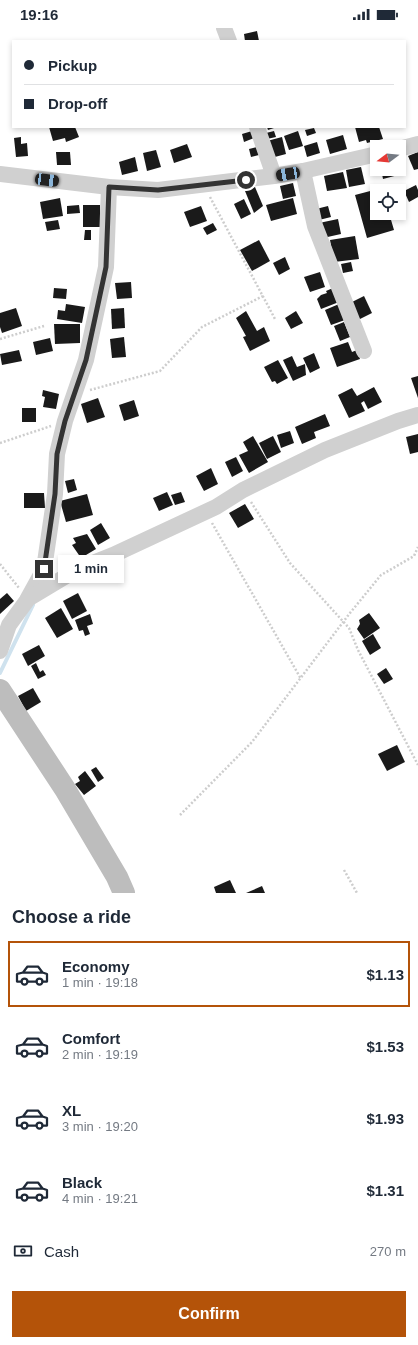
<!DOCTYPE html>
<html lang="en">
<head>
<meta charset="utf-8">
<style>
	:root { --surface:#fff; --page:#f6f6f7; --text:#1f2937; --muted:#747a83; --line:#e0e1e3; --accent:#b45309 }
	body { margin:0; font-family:Helvetica,sans-serif; background:var(--page); color:var(--text); height:100vh; display:flex; flex-direction:column; font-size:15px; white-space:nowrap }
	* { box-sizing:border-box; margin:0 }
	p { font-size:13px; color:var(--muted) }
	.icon { flex:none; width:22px; height:22px; fill:none; stroke:currentColor; stroke-width:2; stroke-linecap:round; stroke-linejoin:round }
	.map { position:relative; height:865px; overflow:hidden }
	.drawer { display:flex; flex-direction:column; background:var(--surface); flex:1 }
	.drawer>* { flex:none }
	.banner { position:absolute; left:12px; top:12px; width:394px; height:88px; border-radius:0px; box-shadow:0 2px 6px #0003; display:grid; align-content:center; height:88px; padding:0 12px; background:var(--surface) }
	.needle { width:26px; rotate:254deg }
	.controls { position:absolute; left:370px; top:112px; display:grid; gap:8px }
	.controls a { display:grid; place-items:center; width:36px; height:36px; border-radius:0px; background:var(--surface); box-shadow:0 2px 6px #0003; font-size:20px }
	.end { position:absolute; width:18px; height:18px; margin:-9px; border:5px solid #333; background:#fff; box-shadow:0 0 0 2px #fff }
	.from { border-radius:50% }
	.bubble { position:absolute; height:28px; border-radius:0px; background:var(--surface); box-shadow:0 2px 6px #0003; font-size:13px; font-weight:600; line-height:28px; text-align:center }
	.car { position:absolute; width:12px; height:24px; margin:-12px -6px; border-radius:5px; box-shadow:0 0 3px 1px #0007; background:linear-gradient(#222 24%,#8ab4d8 0 40%,#222 0 76%,#8ab4d8 0 86%,#222 0) }
	.banner b { display:flex; align-items:center; gap:14px; height:38px; font-size:15px }
	.banner b+b { border-top:1px solid var(--line) }
	.banner i { width:10px; height:10px; background:var(--text) }
	ul { padding:0; list-style:none }
	li { display:flex; align-items:center; gap:12px; height:66px; margin:0 8px 6px; padding:0 4px; border:2px solid transparent; border-radius:0px }
	li div { flex:1 }
	li b { display:block; font-size:15px }
	li em { font-style:normal; font-weight:600 }
	li.active { border-color:var(--accent) }
	li>.icon { width:36px; height:36px; stroke-width:1.5 }
	h2 { padding:0 12px; font-size:18px; line-height:48px }
	.pay { display:flex; align-items:center; gap:10px; height:44px; padding:0 12px; font-size:15px }
	.pay p { margin-inline-start:auto }
	.action { display:flex; gap:8px; margin-top:auto; padding:8px 12px }
	.action a { flex:1; height:46px; border-radius:0px; background:var(--accent); color:#fff; font-size:16px; font-weight:600; line-height:46px; text-align:center }
	.status { display:flex; justify-content:space-between; align-items:center; height:28px; padding:0 20px; background:var(--surface); direction:ltr }
	.status svg { height:11px; fill:currentColor }
	.map>svg:first-child { display:block }
</style>
</head>
<body>
<div class="status"><b>19:16</b><svg viewBox="0 0 49 12"><path d="M0 12V9h3v3zM5 12V6h3v6zM10 12V3h3v9zM15 12V0h3v12zM26 1h20v11H26zM47 4h2v5h-2z"/></svg></div>
<div class="map">
<svg width="418" height="865" viewBox="0 0 418 865">
	<rect width="100%" height="100%" fill="#fff"/>
	<g fill="none" stroke-linecap="round" stroke-linejoin="round">
		<g stroke="#cfe2ee" stroke-width="4">
			<polyline points="74,552 94,543"/>
			<polyline points="0,645 33,577"/>
		</g>
	</g>
	<g fill="#1a1a1a">
		<polygon points="257,3 259,13 245,13 244,6"/>
		<polygon points="49,99 75,99 79,109 66,114 65,110 53,113"/>
		<polygon points="267,99 277,99 268,102"/>
		<polygon points="355,99 379,99 383,111 367,115 366,112 359,114"/>
		<polygon points="314,100 316,105 307,108 305,102"/>
		<polygon points="252,103 254,110 244,114 242,106"/>
		<polygon points="274,103 276,109 267,111 266,105"/>
		<polygon points="298,103 303,118 289,122 284,108"/>
		<polygon points="343,107 347,121 330,126 326,112"/>
		<polygon points="21,109 21,116 27,115 28,128 16,129 14,110"/>
		<polygon points="282,109 286,126 271,130 267,113"/>
		<polygon points="317,114 320,125 307,129 304,118"/>
		<polygon points="187,116 192,129 174,135 170,122"/>
		<polygon points="257,119 259,127 251,129 249,121"/>
		<polygon points="156,122 161,139 147,143 143,125"/>
		<polygon points="56,124 70,124 71,137 57,137"/>
		<polygon points="418,124 418,141 414,142 408,128"/>
		<polygon points="135,129 138,143 122,147 119,134"/>
		<polygon points="399,135 402,146 383,151 381,141 399,141"/>
		<polygon points="361,139 365,156 349,159 346,142"/>
		<polygon points="343,144 347,160 327,163 324,148"/>
		<polygon points="293,155 296,168 283,171 280,158"/>
		<polygon points="416,157 418,162 418,169 409,174 404,163"/>
		<polygon points="255,159 263,178 254,185 245,163"/>
		<polygon points="374,162 377,172 377,185 389,185 394,202 367,210 355,167"/>
		<polygon points="60,170 63,188 43,191 40,174"/>
		<polygon points="293,170 297,186 271,193 266,177"/>
		<polygon points="244,171 251,186 241,191 234,176"/>
		<polygon points="79,177 80,185 67,186 67,178"/>
		<rect x="83" y="177" width="17" height="22"/>
		<polygon points="201,178 207,193 190,199 184,184"/>
		<polygon points="328,178 331,189 319,192 316,181"/>
		<polygon points="338,191 341,206 323,210 319,195"/>
		<polygon points="58,192 60,201 47,203 45,194"/>
		<polygon points="213,195 217,202 207,207 203,200"/>
		<polygon points="85,202 91,202 91,212 84,212"/>
		<polygon points="355,208 359,231 334,234 330,212"/>
		<polygon points="259,212 270,233 252,243 240,222"/>
		<polygon points="285,229 290,241 279,247 273,235"/>
		<polygon points="351,234 353,243 343,245 341,236"/>
		<polygon points="320,244 325,259 310,264 304,249"/>
		<polygon points="131,254 132,270 117,271 115,255"/>
		<polygon points="54,260 67,261 66,271 53,270"/>
		<polygon points="333,260 339,274 321,281 317,271 321,267 327,265 326,263"/>
		<polygon points="364,268 372,285 356,293 348,276"/>
		<polygon points="66,276 85,279 82,295 57,291 58,282 65,283"/>
		<polygon points="339,276 345,292 331,297 325,282"/>
		<polygon points="16,280 22,298 2,305 0,299 0,285"/>
		<polygon points="124,280 125,300 112,301 111,281"/>
		<polygon points="246,283 257,303 264,299 270,313 250,323 243,309 246,308 236,290"/>
		<polygon points="296,283 303,295 291,301 285,290"/>
		<polygon points="344,294 350,309 340,313 334,298"/>
		<polygon points="54,296 80,296 80,315 55,316"/>
		<polygon points="124,309 126,329 112,330 110,311"/>
		<polygon points="50,310 53,323 36,327 33,314"/>
		<polygon points="348,314 352,324 357,322 360,331 337,339 330,320"/>
		<polygon points="19,322 22,333 2,337 0,326"/>
		<polygon points="314,325 320,340 310,345 303,330"/>
		<polygon points="292,328 297,339 305,336 306,347 293,353 283,332"/>
		<polygon points="278,332 288,350 277,356 275,353 272,354 264,339"/>
		<polygon points="418,348 418,370 411,350"/>
		<polygon points="374,359 382,374 368,381 364,373 361,375 365,383 349,390 338,367 352,360 357,368"/>
		<polygon points="43,362 59,366 56,381 43,379 45,369 42,368"/>
		<polygon points="98,370 105,389 87,395 81,376"/>
		<polygon points="134,372 139,388 124,393 119,377"/>
		<rect x="22" y="380" width="14" height="14"/>
		<polygon points="325,386 330,398 314,404 316,410 302,416 295,399"/>
		<polygon points="290,403 294,415 281,420 277,407"/>
		<polygon points="418,406 418,424 410,426 406,409"/>
		<polygon points="253,408 268,434 249,445 239,427 248,423 243,414"/>
		<polygon points="273,408 281,424 267,431 259,415"/>
		<polygon points="236,429 243,443 232,449 225,434"/>
		<polygon points="211,440 218,456 204,463 196,448"/>
		<polygon points="74,451 77,462 68,465 65,453"/>
		<polygon points="167,464 173,477 159,483 153,470"/>
		<polygon points="181,464 185,474 175,477 171,467"/>
		<polygon points="24,465 44,465 45,480 24,480"/>
		<polygon points="87,466 93,487 66,494 60,473"/>
		<polygon points="245,476 254,491 238,500 229,485"/>
		<polygon points="101,495 110,510 98,517 90,502"/>
		<polygon points="87,506 96,521 81,530 72,517 76,515 73,510"/>
		<polygon points="7,565 14,573 0,586 0,571"/>
		<polygon points="78,565 87,583 72,591 63,573"/>
		<polygon points="61,580 73,601 57,610 45,590"/>
		<polygon points="369,585 380,600 364,611 357,601 360,596 359,592"/>
		<polygon points="90,586 93,596 87,598 90,606 85,608 83,602 79,603 75,592"/>
		<polygon points="373,606 381,620 370,627 362,613"/>
		<polygon points="39,617 45,628 28,638 22,626"/>
		<polygon points="36,635 40,644 43,642 46,647 38,651 31,638"/>
		<polygon points="386,640 393,651 384,656 377,646"/>
		<polygon points="33,660 41,674 26,683 18,668"/>
		<polygon points="397,717 405,734 387,743 378,726"/>
		<polygon points="96,739 104,750 98,754 91,742"/>
		<polygon points="85,743 96,758 84,767 75,756 80,753 78,749"/>
		<polygon points="230,852 236,865 216,865 214,859"/>
		<polygon points="262,858 265,865 246,865"/>
	</g>
	<g fill="none" stroke-linecap="round" stroke-linejoin="round">
		<g stroke="#cdcdcd" stroke-width="2.5" stroke-dasharray="2 2" stroke-linecap="butt">
			<polyline points="210,169 275,291"/>
			<polyline points="0,311 44,298"/>
			<polyline points="90,362 160,343 202,299 263,268"/>
			<polyline points="0,415 51,398"/>
			<polyline points="251,474 290,535 349,600 358,622 418,737"/>
			<polyline points="212,495 301,651"/>
			<polyline points="0,536 19,560"/>
			<polyline points="180,787 252,714 350,585 381,547 414,528 418,519"/>
			<polyline points="344,842 357,865"/>
		</g>
		<g stroke="#d0d0d0" stroke-width="16">
			<polyline points="224,0 229,13"/>
			<polyline points="257,99 274,148"/>
			<polyline points="399,121 418,116"/>
			<polyline points="303,143 315,198 364,323"/>
			<polyline points="0,146 109,159 158,162 274,148 303,143 377,126"/>
			<polyline points="28,570 44,541 55,466 57,426 65,393 86,332 106,239 109,159"/>
			<polyline points="0,623 9,597 28,571 78,541 113,527 216,479 243,462 325,422 398,393 418,387"/>
		</g>
		<polyline stroke="#bdbdbd" stroke-width="22" points="0,662 65,761 117,849 124,865"/>
	</g>
	<g fill="none" stroke-linecap="round" stroke-linejoin="round">
		<polyline stroke="#333" stroke-width="5" points="44,541 55,466 57,426 65,393 86,332 106,239 109,159 158,162 246,152"/>
	</g>
</svg>
<div class="controls">
<a><svg class="needle" viewBox="-14 -14 28 28"><path d="M0-13l5 13h-10z" fill="#e53935"/><path d="M0 13l5-13h-10z" fill="#747a83"/></svg></a>
<a><svg class="icon" aria-label="locate" viewBox="0 0 24 24"><circle cx="12" cy="12" r="6"/><path d="M12 2v4M12 18v4M2 12h4M18 12h4"/></svg></a>
</div>
<i class="end from" style="left:246px;top:152px"></i>
<i class="end" style="left:44px;top:541px"></i>
<div class="bubble" style="left:58px;top:527px;width:66px">1 min</div>
<i class="car" style="left:288px;top:146px;rotate:260deg"></i>
<i class="car" style="left:47px;top:152px;rotate:97deg"></i>
<div class="banner">
<b><i class="from"></i>Pickup</b>
<b><i></i>Drop-off</b>
</div>
</div>
<section class="drawer">
<h2>Choose a ride</h2>
<ul>
<li class="active"><svg class="icon" aria-label="car" viewBox="0 0 24 24"><path d="M5 17H2v-5l4-1 3-4h7l3 4 3 1v5h-3M9 17h6M6 11h13"/><circle cx="7" cy="17" r="2"/><circle cx="17" cy="17" r="2"/></svg><div><b>Economy</b><p>1 min · 19:18</p></div><em>$1.13</em></li>
<li><svg class="icon" aria-label="car" viewBox="0 0 24 24"><path d="M5 17H2v-5l4-1 3-4h7l3 4 3 1v5h-3M9 17h6M6 11h13"/><circle cx="7" cy="17" r="2"/><circle cx="17" cy="17" r="2"/></svg><div><b>Comfort</b><p>2 min · 19:19</p></div><em>$1.53</em></li>
<li><svg class="icon" aria-label="car" viewBox="0 0 24 24"><path d="M5 17H2v-5l4-1 3-4h7l3 4 3 1v5h-3M9 17h6M6 11h13"/><circle cx="7" cy="17" r="2"/><circle cx="17" cy="17" r="2"/></svg><div><b>XL</b><p>3 min · 19:20</p></div><em>$1.93</em></li>
<li><svg class="icon" aria-label="car" viewBox="0 0 24 24"><path d="M5 17H2v-5l4-1 3-4h7l3 4 3 1v5h-3M9 17h6M6 11h13"/><circle cx="7" cy="17" r="2"/><circle cx="17" cy="17" r="2"/></svg><div><b>Black</b><p>4 min · 19:21</p></div><em>$1.31</em></li>
</ul>
<div class="pay"><svg class="icon" aria-label="cash" viewBox="0 0 24 24"><path d="M3 7h18v10H3z"/><circle cx="12" cy="12" r="2"/></svg>Cash<p>270 m</p></div>
<div class="action"><a>Confirm</a></div>
</section>
</body>
</html>
